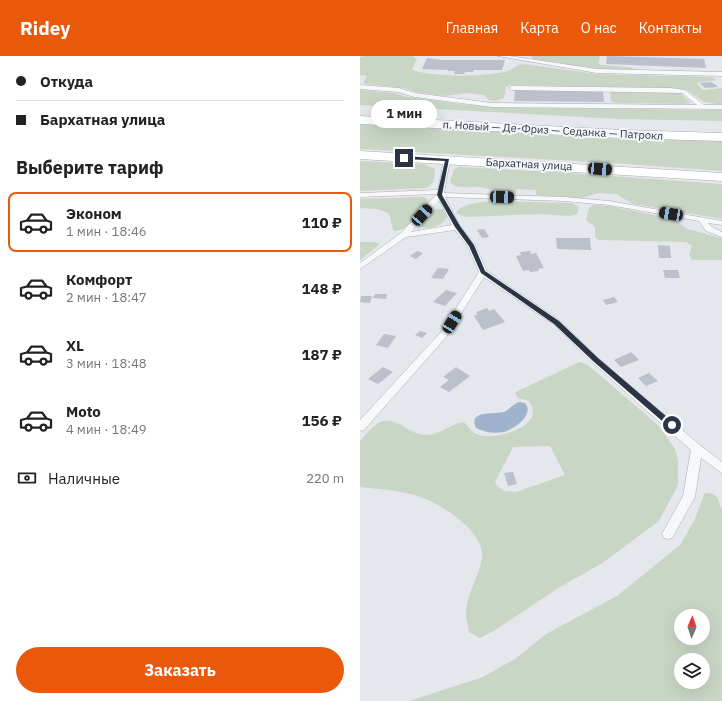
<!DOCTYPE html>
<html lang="ru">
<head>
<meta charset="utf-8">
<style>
	:root { --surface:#fff; --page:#f2f2f2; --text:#222; --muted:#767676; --line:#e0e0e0; --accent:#ea580c }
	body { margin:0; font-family:"IBM Plex Sans",sans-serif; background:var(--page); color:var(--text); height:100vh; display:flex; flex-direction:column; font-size:15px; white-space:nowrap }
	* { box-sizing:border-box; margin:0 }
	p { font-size:13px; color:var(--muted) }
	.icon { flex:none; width:22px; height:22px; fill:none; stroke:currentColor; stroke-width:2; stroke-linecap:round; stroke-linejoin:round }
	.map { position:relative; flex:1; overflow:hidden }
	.details { display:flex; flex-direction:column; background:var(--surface); width:360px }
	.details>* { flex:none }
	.hud { display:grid; align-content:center; height:88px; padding:0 16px; background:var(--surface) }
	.needle { width:26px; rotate:2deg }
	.controls { position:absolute; left:314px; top:553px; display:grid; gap:8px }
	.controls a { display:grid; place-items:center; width:36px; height:36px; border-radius:50%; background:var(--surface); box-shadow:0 4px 16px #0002; font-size:20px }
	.end { position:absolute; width:18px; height:18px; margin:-9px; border:5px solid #2b3445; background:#fff; box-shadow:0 0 0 2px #fff }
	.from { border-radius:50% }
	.bubble { position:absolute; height:28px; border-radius:14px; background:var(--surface); box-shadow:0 4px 16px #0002; font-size:13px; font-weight:700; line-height:28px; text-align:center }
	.car { position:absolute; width:12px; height:24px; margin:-12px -6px; border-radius:5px; box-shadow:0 0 3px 1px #0007; background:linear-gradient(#222 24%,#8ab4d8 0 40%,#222 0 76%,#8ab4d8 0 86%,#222 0) }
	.hud b { display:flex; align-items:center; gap:14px; height:38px; font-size:15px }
	.hud b+b { border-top:1px solid var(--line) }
	.hud i { width:10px; height:10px; background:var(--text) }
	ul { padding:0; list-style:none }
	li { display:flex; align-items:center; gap:12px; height:60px; margin:0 8px 6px; padding:0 8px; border:2px solid transparent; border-radius:8px }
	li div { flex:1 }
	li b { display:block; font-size:15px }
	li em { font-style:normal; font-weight:700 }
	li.active { border-color:var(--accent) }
	li>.icon { width:36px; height:36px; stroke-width:1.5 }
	h2 { padding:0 16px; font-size:18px; line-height:48px }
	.pay { display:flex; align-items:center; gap:10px; height:44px; padding:0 16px; font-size:15px }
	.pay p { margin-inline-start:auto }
	.primary-button { display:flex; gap:8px; margin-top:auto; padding:8px 16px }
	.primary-button a { flex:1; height:46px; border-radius:24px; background:var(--accent); color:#fff; font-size:16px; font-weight:700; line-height:46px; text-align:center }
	header { display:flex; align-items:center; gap:24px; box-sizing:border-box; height:56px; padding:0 20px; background:var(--accent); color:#fff }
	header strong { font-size:19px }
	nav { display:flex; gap:22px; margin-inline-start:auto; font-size:14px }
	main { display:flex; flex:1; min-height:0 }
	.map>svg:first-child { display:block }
</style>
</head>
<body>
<header>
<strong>Ridey</strong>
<nav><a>Главная</a><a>Карта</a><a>О нас</a><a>Контакты</a></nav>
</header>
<main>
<section class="details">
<div class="hud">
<b><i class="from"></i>Откуда</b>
<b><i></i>Бархатная улица</b>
</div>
<h2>Выберите тариф</h2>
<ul>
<li class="active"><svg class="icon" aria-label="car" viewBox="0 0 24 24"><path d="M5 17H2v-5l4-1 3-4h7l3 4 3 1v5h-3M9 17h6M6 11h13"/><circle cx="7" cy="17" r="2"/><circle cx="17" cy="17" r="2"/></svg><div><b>Эконом</b><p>1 мин · 18:46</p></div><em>110 ₽</em></li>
<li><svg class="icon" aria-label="car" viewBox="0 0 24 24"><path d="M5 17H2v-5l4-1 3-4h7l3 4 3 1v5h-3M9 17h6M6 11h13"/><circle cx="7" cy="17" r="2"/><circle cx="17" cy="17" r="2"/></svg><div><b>Комфорт</b><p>2 мин · 18:47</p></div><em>148 ₽</em></li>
<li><svg class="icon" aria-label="car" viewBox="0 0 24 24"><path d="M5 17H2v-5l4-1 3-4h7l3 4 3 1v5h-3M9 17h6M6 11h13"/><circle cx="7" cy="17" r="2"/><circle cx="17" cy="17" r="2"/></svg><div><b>XL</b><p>3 мин · 18:48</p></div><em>187 ₽</em></li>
<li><svg class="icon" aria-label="car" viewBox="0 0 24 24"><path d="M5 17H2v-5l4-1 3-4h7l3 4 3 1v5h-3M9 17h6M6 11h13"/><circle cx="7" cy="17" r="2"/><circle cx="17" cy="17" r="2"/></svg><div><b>Moto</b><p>4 мин · 18:49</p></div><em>156 ₽</em></li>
</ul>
<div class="pay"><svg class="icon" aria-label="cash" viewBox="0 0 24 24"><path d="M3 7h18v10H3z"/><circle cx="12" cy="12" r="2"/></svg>Наличные<p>220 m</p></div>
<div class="primary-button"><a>Заказать</a></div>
</section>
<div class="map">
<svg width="362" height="645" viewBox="0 0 362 645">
	<rect width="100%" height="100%" fill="#e4e7ec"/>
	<g fill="#c9d6c5" fill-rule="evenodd">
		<path d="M4 0H52L57 3 52 13 54 15C82 21 116 21 145 16 152 14 156 9 164 8L236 18 352 21 356 24 336 27 343 34 362 32V49L344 46 327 34 311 32 150 29 146 31 144 42 136 45 129 44 124 39 107 37 84 40 56 36 44 32 5 28 4 26 7 20 0 19V1Z"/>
		<polygon points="171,0 240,0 239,8 242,9 269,11 275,13 237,13 174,3"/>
		<polygon points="0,34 34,37 47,41 100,48 132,51 362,54 362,65 259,63 0,49"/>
		<polygon points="252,36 320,37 331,47 325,48 257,47 251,45 250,37"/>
		<polygon points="0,68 262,83 362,85 362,115 267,108 0,93"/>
		<path d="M0 105 64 108 75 113C74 122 75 129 65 132L0 135Z"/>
		<path d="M99 111 196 116 362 128V163L273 148 256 138 239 137 221 142 182 140 176 138V134L157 133 155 138C144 141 130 131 118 131 109 130 96 134 90 126L94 113Z"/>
		<path d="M60 141H65L68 144V147C61 157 46 176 34 175 30 169 32 162 28 157L17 153 0 152V143Z"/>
		<path d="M130 145 212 147 219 151 217 158 209 160 181 158 106 161 96 157C102 147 119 147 130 145Z"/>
		<polygon points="233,149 249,150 314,163 327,173 362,182 362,204 332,204 329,199 332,190 326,186 239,184 235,181 235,171 226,164 229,152"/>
		<path d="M76 153H83L87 160C84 169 71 174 62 171 59 162 69 156 76 153Z"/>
		<polygon points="0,186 14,186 20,188 0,204"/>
		<path d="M219 306 228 309 298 369 315 393 318 404V429L299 465 241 508 200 531 137 573 120 582 109 576C108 569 105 561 106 555 107 537 120 519 122 502 125 474 77 445 54 439 37 434 18 433 0 431V385C5 380 11 372 17 368 34 356 50 381 68 379 80 378 91 368 103 366 109 369 110 377 119 379 138 384 187 370 169 345L158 342 156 339V336ZM190 390 205 419 156 436 144 435 137 430 135 426 153 391Z"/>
		<path d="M345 437C358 436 358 443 362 454V645H49L123 621 155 603 186 578 257 540 320 489 334 465ZM321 560H343V582H321ZM321 604H343V626H321Z"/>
	</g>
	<path fill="#9fb4cc" d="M159 346 165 347C175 359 154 373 144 376 134 378 124 376 116 372 107 352 138 360 146 355 151 352 153 348 159 346Z"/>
	<g fill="#bbc0ca">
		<polygon points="247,0 344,3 346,12 246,8"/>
		<polygon points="67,2 81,4 145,4 142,14 114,14 113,16 105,16 104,18 94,18 95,15 88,15 88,14 62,13"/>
		<polygon points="352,26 358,31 345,32 340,27"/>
		<polygon points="155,34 243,35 244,46 154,45"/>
		<polygon points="124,173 129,181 122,182 117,174"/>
		<polygon points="196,182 230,182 231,194 197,193"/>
		<polygon points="298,189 310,190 311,202 299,202"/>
		<polygon points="57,195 63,197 56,203 50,200"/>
		<polygon points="170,195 171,198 176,197 184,212 178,213 179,215 170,216 169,214 163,215 156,200 161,199 160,196"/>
		<polygon points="78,212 89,213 83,223 71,222"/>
		<polygon points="303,214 318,214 320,222 305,222"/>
		<polygon points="86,234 97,237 85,250 73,246"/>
		<polygon points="15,238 27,238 26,243 13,242"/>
		<polygon points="1,240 12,240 10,247 0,246"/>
		<polygon points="254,241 258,246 246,249 243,244"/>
		<polygon points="127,252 129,255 134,253 145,266 123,274 114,260 118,258 116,256"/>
		<polygon points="60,275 67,277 62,282 55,279"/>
		<polygon points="24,278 36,280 28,292 16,289"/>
		<polygon points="271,296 279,304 261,311 254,304"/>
		<polygon points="23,311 33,316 18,328 8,323"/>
		<polygon points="96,311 110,320 89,336 80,331 89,324 83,321"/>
		<polygon points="289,317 298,325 286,330 278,322"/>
		<polygon points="153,416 157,428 148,430 144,417"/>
	</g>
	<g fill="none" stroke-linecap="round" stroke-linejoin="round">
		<defs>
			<g id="service">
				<polygon points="138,0 149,0 237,13 362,16 362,20 237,17"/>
				<polygon points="0,29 39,32 55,37 132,47 337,49 322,37 152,34 149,32 152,30 311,32 325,34 344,49 362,49 362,53 132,51 54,41 38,36 0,33"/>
				<path d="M87 102 90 104 84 137 204 141 249 145 362 165V169L348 167 352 171 362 176V181L346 175 339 165 249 149 204 145 85 141 100 170 115 189 127 215 199 264 238 302 341 390 362 406V417L341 402 335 441 312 482 308 483 304 482 302 478 323 440 331 394 232 306 193 268 124 221 87 280 4 374 0 375V364L81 276 119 216 107 189 95 174 46 181 0 213V207L41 177 77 138 0 141V137L78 134 84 104ZM79 144 92 169 51 176Z"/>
			</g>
			<polygon id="secondary" points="0,95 362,117 362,125 0,103"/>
			<polygon id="primary" points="0,60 261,74 362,77 362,85 261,82 0,68"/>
		</defs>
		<use href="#service" stroke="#a9aeb7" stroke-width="1"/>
		<use href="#secondary" stroke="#a9aeb7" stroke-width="1"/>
		<use href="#primary" stroke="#a3abb8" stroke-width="1"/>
		<use href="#service" fill="#f7f8fa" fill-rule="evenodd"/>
		<use href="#secondary" fill="#fff" fill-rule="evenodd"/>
		<use href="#primary" fill="#fff" fill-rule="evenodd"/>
	</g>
	<polygon fill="#2b3445" points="44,100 89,103 82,139 100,170 114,189 125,215 199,265 238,302 314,367 314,371 309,371 233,305 194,268 121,217 109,190 95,171 77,139 85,105 43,103"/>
	<g text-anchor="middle" stroke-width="4" stroke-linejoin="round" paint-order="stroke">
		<g font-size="11" fill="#2b3445" stroke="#f4f6f9">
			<text transform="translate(193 74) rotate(3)" y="4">п. Новый — Де-Фриз — Седанка — Патрокл</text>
			<text transform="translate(169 108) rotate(3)" y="4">Бархатная улица</text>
		</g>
	</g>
</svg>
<div class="controls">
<a><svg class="needle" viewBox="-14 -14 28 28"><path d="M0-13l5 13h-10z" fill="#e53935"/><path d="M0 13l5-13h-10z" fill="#767676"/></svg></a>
<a><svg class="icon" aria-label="layers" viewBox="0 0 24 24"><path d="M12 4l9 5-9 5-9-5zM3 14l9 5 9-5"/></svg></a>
</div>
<i class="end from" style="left:312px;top:369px"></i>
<i class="end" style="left:44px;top:102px"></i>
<div class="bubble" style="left:11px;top:44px;width:66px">1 мин</div>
<i class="car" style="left:240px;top:113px;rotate:94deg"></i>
<i class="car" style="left:142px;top:141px;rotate:92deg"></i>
<i class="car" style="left:311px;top:158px;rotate:280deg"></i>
<i class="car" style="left:62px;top:159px;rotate:42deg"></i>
<i class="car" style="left:92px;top:266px;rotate:32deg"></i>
</div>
</main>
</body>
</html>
